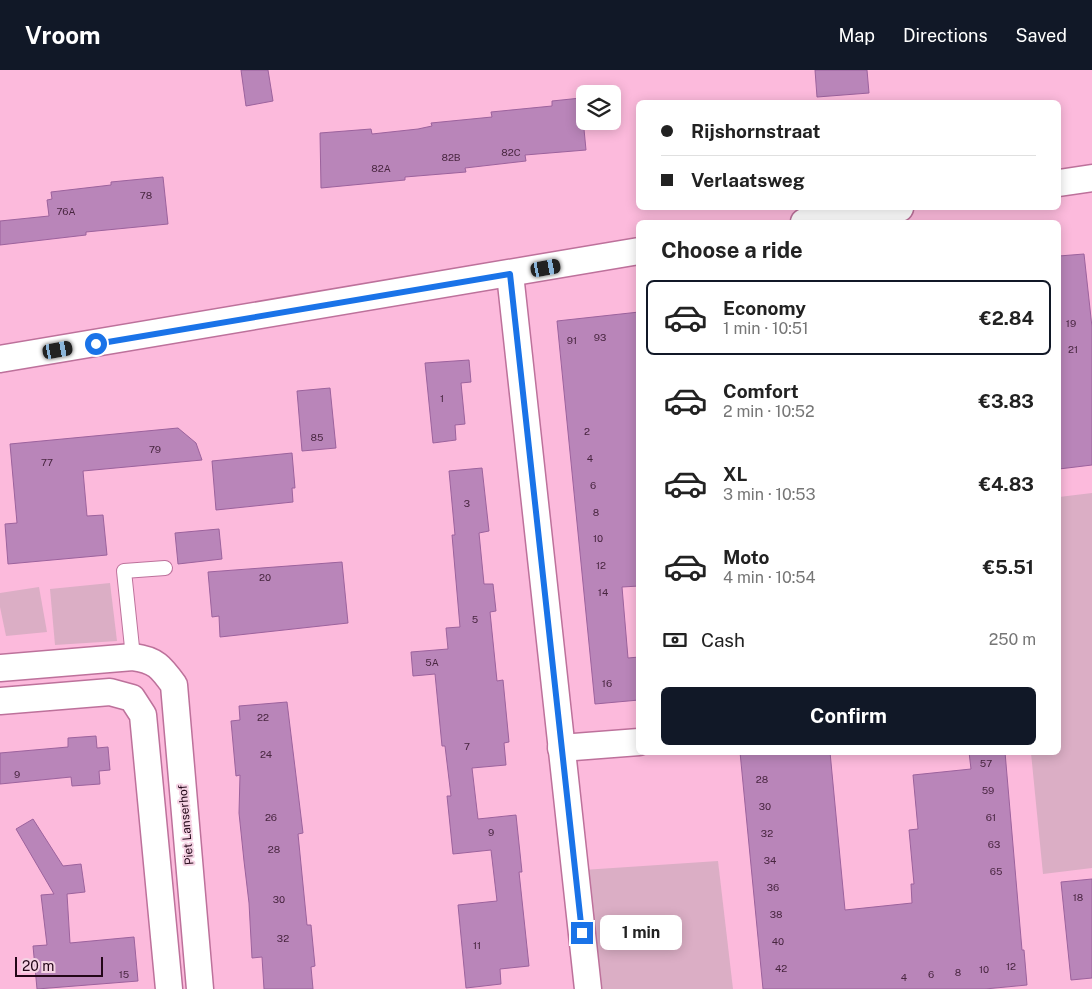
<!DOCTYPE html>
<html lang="en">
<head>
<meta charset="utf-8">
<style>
	:root { --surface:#fff; --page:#f2f2f2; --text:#222; --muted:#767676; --line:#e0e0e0; --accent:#111827 }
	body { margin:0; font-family:"Public Sans",sans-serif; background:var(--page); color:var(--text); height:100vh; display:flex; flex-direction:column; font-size:19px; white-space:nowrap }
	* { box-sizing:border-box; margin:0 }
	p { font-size:16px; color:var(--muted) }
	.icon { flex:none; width:28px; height:28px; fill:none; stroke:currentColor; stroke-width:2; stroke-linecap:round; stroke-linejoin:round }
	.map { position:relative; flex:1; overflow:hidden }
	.panel { position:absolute; left:636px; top:150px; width:425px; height:535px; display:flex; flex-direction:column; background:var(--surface); border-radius:8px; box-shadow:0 2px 12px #0003 }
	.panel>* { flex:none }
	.guide { position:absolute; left:636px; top:30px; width:425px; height:110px; border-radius:8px; box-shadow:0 2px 12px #0003; display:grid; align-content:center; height:110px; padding:0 25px; background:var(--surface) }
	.buttons { position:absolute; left:576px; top:15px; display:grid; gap:10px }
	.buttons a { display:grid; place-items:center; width:45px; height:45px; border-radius:8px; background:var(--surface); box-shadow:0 2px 12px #0003; font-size:25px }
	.scale { position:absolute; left:15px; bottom:12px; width:88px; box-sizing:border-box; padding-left:5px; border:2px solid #230718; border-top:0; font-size:14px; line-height:18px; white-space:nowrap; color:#230718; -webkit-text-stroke:4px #f5d3e4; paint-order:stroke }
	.end { position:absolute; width:22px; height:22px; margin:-11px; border:6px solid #1a73e8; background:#fff; box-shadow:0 0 0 2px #fff }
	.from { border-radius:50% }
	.bubble { position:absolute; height:35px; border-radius:8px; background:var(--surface); box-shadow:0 2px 12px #0003; font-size:16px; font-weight:700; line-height:35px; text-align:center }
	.car { position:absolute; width:15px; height:30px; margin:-15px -8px; border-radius:6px; box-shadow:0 0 4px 1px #0007; background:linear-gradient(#222 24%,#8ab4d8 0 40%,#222 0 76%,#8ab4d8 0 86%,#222 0) }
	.guide b { display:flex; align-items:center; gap:18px; height:48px; font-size:19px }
	.guide b+b { border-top:1px solid var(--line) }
	.guide i { width:12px; height:12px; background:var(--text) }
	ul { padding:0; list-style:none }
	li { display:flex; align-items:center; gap:15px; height:75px; margin:0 10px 8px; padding:0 15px; border:2px solid transparent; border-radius:8px }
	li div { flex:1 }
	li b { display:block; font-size:19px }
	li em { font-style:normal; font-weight:700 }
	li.current { border-color:var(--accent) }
	li>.icon { width:45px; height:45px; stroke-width:1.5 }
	h2 { padding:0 25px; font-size:22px; line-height:60px }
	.pay { display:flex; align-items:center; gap:12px; height:55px; padding:0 25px; font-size:19px }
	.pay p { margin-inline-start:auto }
	.action { display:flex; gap:10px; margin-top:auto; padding:10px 25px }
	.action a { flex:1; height:58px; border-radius:8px; background:var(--accent); color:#fff; font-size:20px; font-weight:700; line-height:58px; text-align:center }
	header { display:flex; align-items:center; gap:30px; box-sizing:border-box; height:70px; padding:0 25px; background:var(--accent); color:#fff }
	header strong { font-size:24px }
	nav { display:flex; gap:28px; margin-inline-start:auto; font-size:18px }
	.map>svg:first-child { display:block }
</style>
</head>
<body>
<header>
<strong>Vroom</strong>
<nav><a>Map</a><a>Directions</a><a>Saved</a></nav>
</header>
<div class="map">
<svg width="1092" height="919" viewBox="0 0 1092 919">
	<rect width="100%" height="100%" fill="#fcbadc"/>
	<g fill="#dbaec5">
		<polygon points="1092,423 1092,798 1043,804 1031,683 1059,682 1059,427"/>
		<polygon points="110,513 117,571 55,575 50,519"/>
		<polygon points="39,517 47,562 6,566 0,537 0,523"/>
		<polygon points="718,791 733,919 595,919 583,800"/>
	</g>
	<g fill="#b985b9" stroke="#9c629d">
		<polygon points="241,0 268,0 273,31 246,36"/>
		<polygon points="815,0 867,0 869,23 817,27"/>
		<polygon points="581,28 586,80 525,85 526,91 465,98 466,102 405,107 405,110 321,118 320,63 371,59 372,64 418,59 432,56 431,53 492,47 491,42 552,36 552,31"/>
		<polygon points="163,107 168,154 86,162 86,165 0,175 0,151 49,146 47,130 52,129 51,122 111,115 111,112"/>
		<polygon points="1084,184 1092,257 1092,395 1059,399 1059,186"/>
		<polygon points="639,242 639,516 622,517 628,588 639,587 639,630 595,634 557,251"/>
		<polygon points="469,290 471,312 461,313 465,354 455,355 456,370 433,373 425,293"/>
		<polygon points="330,318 336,378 302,381 297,321"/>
		<polygon points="178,358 196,373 202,390 83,401 87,446 103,445 107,485 8,494 5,454 17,453 10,374"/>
		<polygon points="292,383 295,418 292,418 293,432 216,440 212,391"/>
		<polygon points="482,398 489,461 479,463 484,514 493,514 496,541 490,542 497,611 503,610 509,672 504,673 506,695 472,698 478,749 516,745 522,802 519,802 529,896 500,899 501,914 466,918 458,835 497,831 491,780 453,784 447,726 451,726 445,676 442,676 435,604 413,606 411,582 448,579 446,558 460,557 452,465 455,465 449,401"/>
		<polygon points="219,459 222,489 178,494 175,463"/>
		<polygon points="342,492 348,553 220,567 219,546 212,547 208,502"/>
		<polygon points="287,632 303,763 298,764 307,855 311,855 315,896 311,897 313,919 264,919 262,887 252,888 249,833 244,791 239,743 240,705 236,706 231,651 240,650 239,636"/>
		<polygon points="96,666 97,678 108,677 110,700 99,701 100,714 72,716 71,707 0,714 0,683 68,677 68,668"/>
		<polygon points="740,682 830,682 845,840 912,833 911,814 914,814 909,760 918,759 913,705 971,699 969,682 1005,682 1022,880 1024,880 1027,915 985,919 763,919"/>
		<polygon points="33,749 63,796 81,794 85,822 67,824 70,873 134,867 138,911 37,919 33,876 47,875 41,825 54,824 16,759"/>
		<polygon points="1092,809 1092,908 1071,910 1061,812"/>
	</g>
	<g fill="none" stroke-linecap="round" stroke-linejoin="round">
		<defs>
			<polyline id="service" points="133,587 124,501 165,498"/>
			<g id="minor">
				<polyline points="1059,113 1092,108"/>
				<polyline points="804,152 900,138"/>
				<polyline points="510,204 588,919"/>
				<polyline points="0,289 639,181"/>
				<path d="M0 598 133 587C156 590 161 597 174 615L200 919"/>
				<polyline points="0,631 110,622 132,628 143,645 169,919"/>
				<polyline points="561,678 639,672"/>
			</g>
		</defs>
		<use href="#service" stroke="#bd719b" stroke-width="16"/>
		<use href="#minor" stroke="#bd719b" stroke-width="29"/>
		<use href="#service" stroke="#fff" stroke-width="14"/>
		<use href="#minor" stroke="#fff" stroke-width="26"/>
	</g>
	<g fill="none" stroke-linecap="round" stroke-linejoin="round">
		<polyline stroke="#1a73e8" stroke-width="6" points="96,274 510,204 582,863"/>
	</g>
	<g text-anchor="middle" stroke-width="4" stroke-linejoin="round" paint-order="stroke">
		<g font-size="10" fill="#482640">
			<text x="511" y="86">82C</text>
			<text x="451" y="91">82B</text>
			<text x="381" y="102">82A</text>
			<text x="146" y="129">78</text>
			<text x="66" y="145">76A</text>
			<text x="1071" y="257">19</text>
			<text x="600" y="271">93</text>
			<text x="572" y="274">91</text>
			<text x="1073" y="283">21</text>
			<text x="442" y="332">1</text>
			<text x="587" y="365">2</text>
			<text x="317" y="371">85</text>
			<text x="155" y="383">79</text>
			<text x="590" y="392">4</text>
			<text x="47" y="396">77</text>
			<text x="593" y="419">6</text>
			<text x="467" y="437">3</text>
			<text x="596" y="446">8</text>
			<text x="598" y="472">10</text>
			<text x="601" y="499">12</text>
			<text x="265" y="511">20</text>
			<text x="603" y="526">14</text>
			<text x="475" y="553">5</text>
			<text x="432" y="596">5A</text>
			<text x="607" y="617">16</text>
			<text x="263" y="651">22</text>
			<text x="467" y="680">7</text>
			<text x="266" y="688">24</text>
			<text x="986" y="697">57</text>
			<text x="17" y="708">9</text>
			<text x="762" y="713">28</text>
			<text x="988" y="724">59</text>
			<text x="765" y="740">30</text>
			<text x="271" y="751">26</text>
			<text x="991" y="751">61</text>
			<text x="491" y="766">9</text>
			<text x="767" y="767">32</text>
			<text x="994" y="778">63</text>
			<text x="274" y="783">28</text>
			<text x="770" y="794">34</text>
			<text x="996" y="805">65</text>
			<text x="773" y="821">36</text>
			<text x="1078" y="831">18</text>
			<text x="279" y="833">30</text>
			<text x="776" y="848">38</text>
			<text x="283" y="872">32</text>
			<text x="778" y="875">40</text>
			<text x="477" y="879">11</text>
			<text x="1011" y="900">12</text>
			<text x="781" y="902">42</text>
			<text x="984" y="903">10</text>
			<text x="958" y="906">8</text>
			<text x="124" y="908">15</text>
			<text x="931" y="908">6</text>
			<text x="904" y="911">4</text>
		</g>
		<g font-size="12" fill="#230718" stroke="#f5d3e4">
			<text transform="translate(186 755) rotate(-95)" y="4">Piet Lanserhof</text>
		</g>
	</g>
</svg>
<div class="buttons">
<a><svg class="icon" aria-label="layers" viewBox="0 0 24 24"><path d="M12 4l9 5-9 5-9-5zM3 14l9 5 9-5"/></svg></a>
</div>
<div class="scale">20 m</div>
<i class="end from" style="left:96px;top:274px"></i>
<i class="end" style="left:582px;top:863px"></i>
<div class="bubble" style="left:600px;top:845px;width:82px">1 min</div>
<i class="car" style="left:546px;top:198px;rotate:80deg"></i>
<i class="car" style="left:58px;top:280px;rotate:80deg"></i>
<div class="guide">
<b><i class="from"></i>Rijshornstraat</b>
<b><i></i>Verlaatsweg</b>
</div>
<section class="panel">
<h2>Choose a ride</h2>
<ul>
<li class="current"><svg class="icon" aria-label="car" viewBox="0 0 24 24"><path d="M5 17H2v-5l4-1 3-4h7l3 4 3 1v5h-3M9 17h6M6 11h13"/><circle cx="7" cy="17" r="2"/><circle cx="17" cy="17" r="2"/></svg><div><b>Economy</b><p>1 min · 10:51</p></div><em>€2.84</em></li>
<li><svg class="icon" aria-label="car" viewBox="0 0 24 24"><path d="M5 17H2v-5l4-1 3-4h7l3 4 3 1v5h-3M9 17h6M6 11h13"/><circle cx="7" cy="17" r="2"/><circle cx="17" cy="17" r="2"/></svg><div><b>Comfort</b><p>2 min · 10:52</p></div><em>€3.83</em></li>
<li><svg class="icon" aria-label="car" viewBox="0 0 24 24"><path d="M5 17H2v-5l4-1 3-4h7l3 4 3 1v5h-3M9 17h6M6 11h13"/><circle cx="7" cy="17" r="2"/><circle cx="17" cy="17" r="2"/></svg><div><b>XL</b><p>3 min · 10:53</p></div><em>€4.83</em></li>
<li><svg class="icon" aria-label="car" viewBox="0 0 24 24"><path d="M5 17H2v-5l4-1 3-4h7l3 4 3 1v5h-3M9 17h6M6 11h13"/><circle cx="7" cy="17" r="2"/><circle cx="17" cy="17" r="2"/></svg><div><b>Moto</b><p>4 min · 10:54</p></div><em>€5.51</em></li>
</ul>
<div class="pay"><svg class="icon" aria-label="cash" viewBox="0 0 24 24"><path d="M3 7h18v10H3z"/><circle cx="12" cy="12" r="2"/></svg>Cash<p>250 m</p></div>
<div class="action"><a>Confirm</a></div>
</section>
</div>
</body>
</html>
